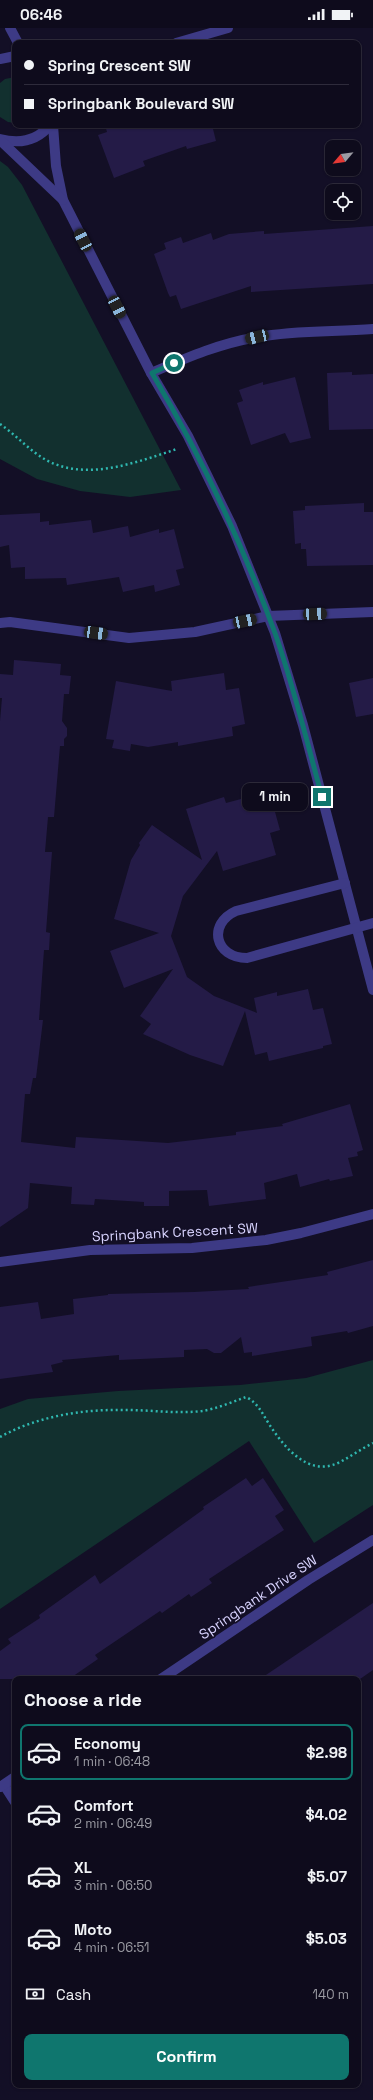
<!DOCTYPE html>
<html lang="en">
<head>
<meta charset="utf-8">
<style>
	:root { --surface:#0e0b1c; --page:#171425; --text:#f1f3f6; --muted:#9b9ba3; --line:#2e2b3b; --accent:#0f766e }
	body { margin:0; font-family:"Space Grotesk",sans-serif; background:var(--page); color:var(--text); height:100vh; display:flex; flex-direction:column; font-size:15px; white-space:nowrap }
	* { box-sizing:border-box; margin:0 }
	p { font-size:13px; color:var(--muted) }
	.icon { flex:none; width:22px; height:22px; fill:none; stroke:currentColor; stroke-width:2; stroke-linecap:round; stroke-linejoin:round }
	.map { position:relative; flex:1; overflow:hidden }
	.sheet { position:absolute; left:12px; top:1648px; width:349px; height:412px; display:flex; flex-direction:column; background:var(--surface); border-radius:8px; box-shadow:0 1px 3px #0004,0 0 0 1px var(--line) }
	.sheet>* { flex:none }
	.top-card { position:absolute; left:12px; top:12px; width:349px; height:88px; border-radius:8px; box-shadow:0 1px 3px #0004,0 0 0 1px var(--line); display:grid; align-content:center; height:88px; padding:0 12px; background:var(--surface) }
	.needle { width:26px; rotate:241deg }
	.buttons { position:absolute; left:325px; top:112px; display:grid; gap:8px }
	.buttons a { display:grid; place-items:center; width:36px; height:36px; border-radius:8px; background:var(--surface); box-shadow:0 1px 3px #0004,0 0 0 1px var(--line); font-size:20px }
	.end { position:absolute; width:18px; height:18px; margin:-9px; border:5px solid #0f766e; background:#fff; box-shadow:0 0 0 2px #fff }
	.from { border-radius:50% }
	.bubble { position:absolute; height:28px; border-radius:8px; background:var(--surface); box-shadow:0 1px 3px #0004,0 0 0 1px var(--line); font-size:13px; font-weight:700; line-height:28px; text-align:center }
	.car { position:absolute; width:12px; height:24px; margin:-12px -6px; border-radius:5px; box-shadow:0 0 3px 1px #0007; background:linear-gradient(#222 24%,#8ab4d8 0 40%,#222 0 76%,#8ab4d8 0 86%,#222 0) }
	.top-card b { display:flex; align-items:center; gap:14px; height:38px; font-size:15px }
	.top-card b+b { border-top:1px solid var(--line) }
	.top-card i { width:10px; height:10px; background:var(--text) }
	ul { padding:0; list-style:none }
	li { display:flex; align-items:center; gap:12px; height:56px; margin:0 8px 6px; padding:0 4px; border:2px solid transparent; border-radius:8px }
	li div { flex:1 }
	li b { display:block; font-size:15px }
	li em { font-style:normal; font-weight:700 }
	li.selected { border-color:var(--accent) }
	li>.icon { width:36px; height:36px; stroke-width:1.5 }
	h2 { padding:0 12px; font-size:18px; line-height:48px }
	.pay { display:flex; align-items:center; gap:10px; height:44px; padding:0 12px; font-size:15px }
	.pay p { margin-inline-start:auto }
	.cta { display:flex; gap:8px; margin-top:auto; padding:8px 12px }
	.cta a { flex:1; height:46px; border-radius:8px; background:var(--accent); color:#fff; font-size:16px; font-weight:700; line-height:46px; text-align:center }
	.status { display:flex; justify-content:space-between; align-items:center; height:28px; padding:0 20px; background:var(--surface); direction:ltr }
	.status svg { height:11px; fill:currentColor }
	.map>svg:first-child { display:block }
</style>
</head>
<body>
<div class="status"><b>06:46</b><svg viewBox="0 0 49 12"><path d="M0 12V9h3v3zM5 12V6h3v6zM10 12V3h3v9zM15 12V0h3v12zM26 1h20v11H26zM47 4h2v5h-2z"/></svg></div>
<div class="map">
<svg width="373" height="2072" viewBox="0 0 373 2072">
	<rect width="100%" height="100%" fill="#130f26"/>
	<g fill="#12302f">
		<polygon points="15,49 15,95 8,94 0,89 0,55 5,51"/>
		<polygon points="0,133 8,139 22,157 181,462 130,469 80,463 37,451 0,431"/>
		<polygon points="373,1332 373,1477 314,1515 249,1413 0,1581 0,1381 28,1371 118,1363 240,1357 306,1350"/>
	</g>
	<g fill="#241b47">
		<polygon points="105,97 212,97 216,113 187,121 186,118 143,133 145,138 114,150 98,107 107,104"/>
		<polygon points="373,198 373,256 251,264 251,258 181,281 176,267 170,269 168,265 154,226 166,221 164,215 181,209 183,215 211,205 213,212 229,206 264,203 264,206"/>
		<polygon points="352,344 352,347 373,346 373,401 329,402 327,345"/>
		<polygon points="295,349 311,410 290,415 285,405 251,417 237,375 243,373 239,362 263,354 263,357"/>
		<polygon points="364,475 364,484 373,484 373,537 307,538 306,521 301,521 301,515 295,516 293,483 305,482 305,478"/>
		<polygon points="40,485 40,494 49,493 49,497 91,492 93,505 128,498 130,509 159,501 159,505 174,501 184,540 176,542 180,557 155,564 154,557 123,564 119,549 67,557 66,550 25,551 25,539 11,540 9,517 0,519 0,487"/>
		<polygon points="14,632 61,636 60,647 71,648 69,666 64,666 62,693 67,700 67,708 64,711 64,718 60,718 54,789 48,789 45,824 52,824 46,904 50,905 49,922 44,922 39,992 43,992 36,1050 33,1050 30,1066 25,1066 21,1114 75,1120 76,1109 168,1115 236,1107 236,1104 283,1098 282,1096 350,1076 363,1122 357,1124 358,1128 348,1130 353,1148 330,1153 329,1151 300,1159 297,1146 264,1155 266,1171 209,1178 207,1162 169,1163 169,1178 144,1178 144,1174 95,1171 94,1177 71,1176 72,1159 30,1155 28,1180 0,1199 0,693 2,670 0,670 0,646 13,647"/>
		<polygon points="224,645 226,662 239,660 245,696 232,699 233,708 178,718 178,714 148,719 131,716 130,723 112,720 114,712 106,711 116,653 172,663 171,653"/>
		<polygon points="373,650 373,686 356,689 349,655"/>
		<polygon points="256,767 259,777 272,773 280,802 270,805 276,827 223,843 217,823 183,868 171,908 187,949 214,968 257,985 254,970 277,964 277,968 308,961 313,982 323,980 332,1016 323,1018 323,1020 269,1033 267,1024 255,1027 245,983 223,1038 190,1027 143,1006 151,996 140,988 173,941 124,960 110,923 159,905 114,891 131,832 140,817 139,815 152,797 202,832 186,781 224,769 226,775"/>
		<polygon points="373,1232 373,1298 348,1305 347,1303 311,1309 312,1318 252,1328 252,1324 244,1325 241,1309 221,1325 214,1325 207,1321 184,1322 184,1329 119,1332 119,1327 62,1332 63,1334 51,1337 53,1344 0,1351 0,1279 38,1274 41,1291 74,1286 73,1271 108,1267 108,1266 194,1264 249,1261 248,1259 328,1247 327,1244"/>
		<polygon points="246,1450 252,1458 263,1450 284,1482 275,1488 284,1502 209,1551 212,1555 191,1569 189,1566 162,1585 160,1583 95,1627 98,1631 69,1651 0,1651 0,1623 11,1615 8,1611 40,1590 39,1587 95,1547 100,1556 204,1481 203,1479"/>
		<polygon points="373,1575 373,1642 360,1651 260,1651"/>
	</g>
	<g fill="none" stroke-linecap="round" stroke-linejoin="round">
		<g stroke="#2fb8b0" stroke-width="2.5" stroke-dasharray="2 3" stroke-linecap="butt">
			<path d="M0 396C16 407 30 423 46 432 87 454 137 434 177 421"/>
			<path d="M0 1409C38 1388 83 1381 126 1382 152 1382 177 1386 202 1383 216 1381 232 1374 246 1369 258 1375 262 1385 269 1396 284 1419 308 1449 338 1435 350 1429 361 1421 373 1415"/>
		</g>
		<g stroke="#3d3a85" stroke-width="10">
			<polyline points="10,0 18,15"/>
			<polyline points="176,15 228,0"/>
			<polyline points="0,31 15,28"/>
			<polyline points="53,97 56,138 63,172 151,345 188,408 232,498 275,605 303,697 373,962"/>
			<path d="M0 111C19 116 37 113 50 97"/>
			<polyline points="0,112 63,172"/>
			<path d="M151 345C186 330 220 315 258 309 296 302 335 304 373 301"/>
			<polyline points="0,595 10,594 129,610 195,604 268,588 373,584"/>
			<path d="M345 855 236 883C207 896 215 930 247 930L373 895"/>
			<polyline points="0,1234 90,1222 192,1220 266,1212 301,1205 373,1186"/>
			<polyline points="161,1651 308,1552 373,1512"/>
			<polyline points="4,1757 15,1774"/>
			<polyline points="0,1759 15,1749"/>
		</g>
	</g>
	<g fill="none" stroke-linecap="round" stroke-linejoin="round">
		<path stroke="#0f766e" stroke-width="5" d="M174 335 152 345C201 428 242 515 275 605 294 659 307 714 322 769"/>
	</g>
	<g text-anchor="middle" stroke-width="3.5" stroke-linejoin="round" paint-order="stroke">
		<g font-size="14" fill="#d9d4ff" stroke="#130f26">
			<text transform="translate(175 1204) rotate(-3)" y="5">Springbank Crescent SW</text>
			<text transform="translate(258 1569) rotate(-34)" y="5">Springbank Drive SW</text>
		</g>
	</g>
</svg>
<div class="buttons">
<a><svg class="needle" viewBox="-14 -14 28 28"><path d="M0-13l5 13h-10z" fill="#e53935"/><path d="M0 13l5-13h-10z" fill="#9b9ba3"/></svg></a>
<a><svg class="icon" aria-label="locate" viewBox="0 0 24 24"><circle cx="12" cy="12" r="6"/><path d="M12 2v4M12 18v4M2 12h4M18 12h4"/></svg></a>
</div>
<i class="end from" style="left:174px;top:335px"></i>
<i class="end" style="left:322px;top:769px"></i>
<div class="bubble" style="left:242px;top:755px;width:66px">1 min</div>
<i class="car" style="left:83px;top:212px;rotate:333deg"></i>
<i class="car" style="left:117px;top:279px;rotate:153deg"></i>
<i class="car" style="left:257px;top:309px;rotate:257deg"></i>
<i class="car" style="left:315px;top:586px;rotate:87deg"></i>
<i class="car" style="left:245px;top:593px;rotate:78deg"></i>
<i class="car" style="left:96px;top:605px;rotate:98deg"></i>
<div class="top-card">
<b><i class="from"></i>Spring Crescent SW</b>
<b><i></i>Springbank Boulevard SW</b>
</div>
<section class="sheet">
<h2>Choose a ride</h2>
<ul>
<li class="selected"><svg class="icon" aria-label="car" viewBox="0 0 24 24"><path d="M5 17H2v-5l4-1 3-4h7l3 4 3 1v5h-3M9 17h6M6 11h13"/><circle cx="7" cy="17" r="2"/><circle cx="17" cy="17" r="2"/></svg><div><b>Economy</b><p>1 min · 06:48</p></div><em>$2.98</em></li>
<li><svg class="icon" aria-label="car" viewBox="0 0 24 24"><path d="M5 17H2v-5l4-1 3-4h7l3 4 3 1v5h-3M9 17h6M6 11h13"/><circle cx="7" cy="17" r="2"/><circle cx="17" cy="17" r="2"/></svg><div><b>Comfort</b><p>2 min · 06:49</p></div><em>$4.02</em></li>
<li><svg class="icon" aria-label="car" viewBox="0 0 24 24"><path d="M5 17H2v-5l4-1 3-4h7l3 4 3 1v5h-3M9 17h6M6 11h13"/><circle cx="7" cy="17" r="2"/><circle cx="17" cy="17" r="2"/></svg><div><b>XL</b><p>3 min · 06:50</p></div><em>$5.07</em></li>
<li><svg class="icon" aria-label="car" viewBox="0 0 24 24"><path d="M5 17H2v-5l4-1 3-4h7l3 4 3 1v5h-3M9 17h6M6 11h13"/><circle cx="7" cy="17" r="2"/><circle cx="17" cy="17" r="2"/></svg><div><b>Moto</b><p>4 min · 06:51</p></div><em>$5.03</em></li>
</ul>
<div class="pay"><svg class="icon" aria-label="cash" viewBox="0 0 24 24"><path d="M3 7h18v10H3z"/><circle cx="12" cy="12" r="2"/></svg>Cash<p>140 m</p></div>
<div class="cta"><a>Confirm</a></div>
</section>
</div>
</body>
</html>
